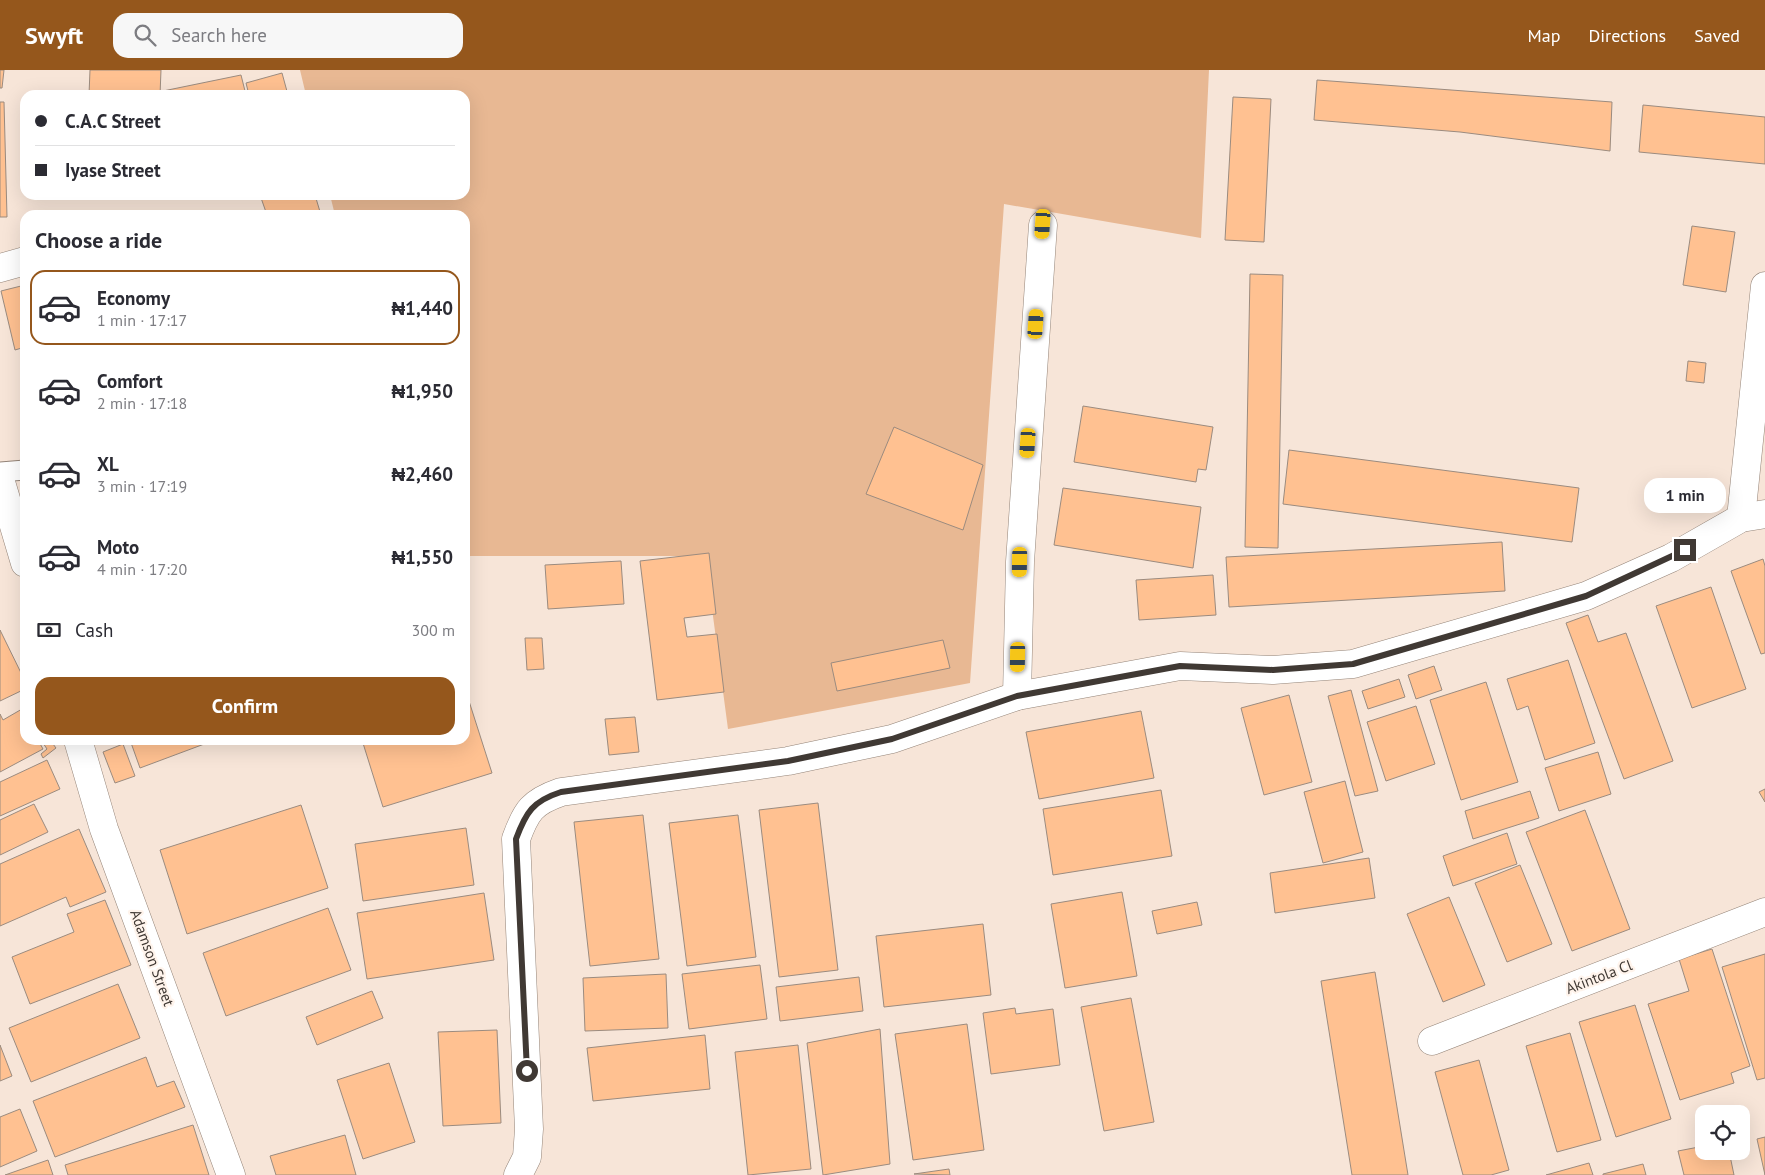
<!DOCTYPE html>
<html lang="en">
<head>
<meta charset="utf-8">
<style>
	:root { --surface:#fff; --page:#f7f7f7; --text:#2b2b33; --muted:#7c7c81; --line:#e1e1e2; --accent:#95571c }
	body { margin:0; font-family:"PT Sans",sans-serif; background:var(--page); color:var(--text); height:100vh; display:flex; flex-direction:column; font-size:19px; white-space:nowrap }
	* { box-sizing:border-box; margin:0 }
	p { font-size:16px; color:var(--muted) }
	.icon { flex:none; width:28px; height:28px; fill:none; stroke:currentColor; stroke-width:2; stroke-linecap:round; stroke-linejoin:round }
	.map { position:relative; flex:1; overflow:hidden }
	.details { position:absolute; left:20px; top:140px; width:450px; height:535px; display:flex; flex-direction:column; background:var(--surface); border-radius:15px; box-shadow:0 5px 20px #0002 }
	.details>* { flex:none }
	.guide { position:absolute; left:20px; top:20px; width:450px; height:110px; border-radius:15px; box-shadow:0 5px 20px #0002; display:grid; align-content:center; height:110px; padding:0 15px; background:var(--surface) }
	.controls { position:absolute; left:1695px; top:1035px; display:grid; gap:10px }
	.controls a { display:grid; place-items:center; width:55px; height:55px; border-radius:10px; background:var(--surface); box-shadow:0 5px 20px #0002; font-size:25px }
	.end { position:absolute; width:22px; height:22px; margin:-11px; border:6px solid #403934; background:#fff; box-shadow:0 0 0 2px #fff }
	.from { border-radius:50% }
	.bubble { position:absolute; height:35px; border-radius:15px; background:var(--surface); box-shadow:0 5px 20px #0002; font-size:16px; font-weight:700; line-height:35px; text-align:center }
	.car { position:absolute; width:15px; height:30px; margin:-15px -8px; border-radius:6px; box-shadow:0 0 4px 1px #0007; background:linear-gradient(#f5c518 24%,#345 0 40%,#f5c518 0 76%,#345 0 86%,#f5c518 0) }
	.guide b { display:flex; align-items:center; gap:18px; height:48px; font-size:19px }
	.guide b+b { border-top:1px solid var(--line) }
	.guide i { width:12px; height:12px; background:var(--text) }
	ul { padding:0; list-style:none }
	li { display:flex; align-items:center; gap:15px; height:75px; margin:0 10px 8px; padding:0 5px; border:2px solid transparent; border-radius:15px }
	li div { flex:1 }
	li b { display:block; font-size:19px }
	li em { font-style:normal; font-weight:700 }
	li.active { border-color:var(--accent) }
	li>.icon { width:45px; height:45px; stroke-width:1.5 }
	h2 { padding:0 15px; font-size:22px; line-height:60px }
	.pay { display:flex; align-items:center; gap:12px; height:55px; padding:0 15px; font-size:19px }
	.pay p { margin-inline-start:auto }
	.primary-button { display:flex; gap:10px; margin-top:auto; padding:10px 15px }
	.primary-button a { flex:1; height:58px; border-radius:15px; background:var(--accent); color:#fff; font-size:20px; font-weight:700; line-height:58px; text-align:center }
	header { display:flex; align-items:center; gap:30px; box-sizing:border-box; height:70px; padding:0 25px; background:var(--accent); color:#fff }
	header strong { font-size:24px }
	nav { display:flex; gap:28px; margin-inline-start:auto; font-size:18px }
	.search { width:350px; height:45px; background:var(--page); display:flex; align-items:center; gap:12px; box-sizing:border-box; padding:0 18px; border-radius:15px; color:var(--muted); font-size:19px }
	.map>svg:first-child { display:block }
</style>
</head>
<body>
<header>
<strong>Swyft</strong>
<div class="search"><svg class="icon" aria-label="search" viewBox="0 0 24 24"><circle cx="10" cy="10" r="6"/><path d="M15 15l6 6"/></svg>Search here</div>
<nav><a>Map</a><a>Directions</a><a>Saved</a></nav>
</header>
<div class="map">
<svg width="1765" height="1105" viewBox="0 0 1765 1105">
	<rect width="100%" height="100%" fill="#f7e5d8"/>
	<polygon fill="#e8b893" points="300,0 1209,0 1201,168 1004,134 970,613 728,659 705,486 465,486 465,145 335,145 330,125 465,125 465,25 306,25"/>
	<g fill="#ffc191" stroke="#9b8b7f">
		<polygon points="0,0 4,0 2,18 0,18"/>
		<polygon points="90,0 161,0 160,25 89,25"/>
		<polygon points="282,3 288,25 249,25 246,13"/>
		<polygon points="241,5 246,25 164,25 163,21"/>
		<polygon points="1317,10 1612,32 1610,81 1460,62 1314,50"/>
		<polygon points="1233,27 1271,29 1264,172 1225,170"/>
		<polygon points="0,32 4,32 7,147 0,147"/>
		<polygon points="1643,35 1765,47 1765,94 1639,82"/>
		<polygon points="260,125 315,125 321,145 267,145"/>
		<polygon points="1692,156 1735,162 1726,222 1683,215"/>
		<polygon points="1250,204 1283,205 1278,478 1245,477"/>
		<polygon points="25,215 25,277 15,280 1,221"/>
		<polygon points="1688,291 1706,293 1704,313 1686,311"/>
		<polygon points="1083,336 1213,357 1206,400 1198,399 1196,412 1074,392"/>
		<polygon points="894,357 983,395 963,460 866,424"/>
		<polygon points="1289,380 1579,418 1572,472 1283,434"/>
		<polygon points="1063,418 1201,437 1193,498 1054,475"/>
		<polygon points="1502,472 1505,521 1229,537 1226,487"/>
		<polygon points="709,483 716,544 684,548 687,567 717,564 724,622 657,630 640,491"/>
		<polygon points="1763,489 1765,496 1765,583 1761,584 1731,501"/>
		<polygon points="621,491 624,534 548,539 545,495"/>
		<polygon points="1213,505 1216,545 1139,550 1136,510"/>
		<polygon points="1711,517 1746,619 1692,638 1656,536"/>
		<polygon points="1588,545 1598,572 1626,563 1673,691 1624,709 1566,553"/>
		<polygon points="0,560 25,611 25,619 0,631"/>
		<polygon points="525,568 542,568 544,599 527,600"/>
		<polygon points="943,570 950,598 837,621 831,593"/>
		<polygon points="1568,590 1595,673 1545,690 1528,636 1517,640 1507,609"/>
		<polygon points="1434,596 1442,620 1416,629 1408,605"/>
		<polygon points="1399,609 1405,627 1368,639 1362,621"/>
		<polygon points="1486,612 1518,712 1461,730 1430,630"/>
		<polygon points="1351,620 1378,721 1355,726 1328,626"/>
		<polygon points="1289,625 1312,712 1264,725 1241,638"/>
		<polygon points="468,628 492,703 383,737 362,670 465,670 465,629"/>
		<polygon points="1416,636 1435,694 1386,711 1367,652"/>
		<polygon points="22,639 25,645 25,670 38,670 43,679 0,702 0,644 3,650"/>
		<polygon points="1141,641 1154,708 1039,729 1026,662"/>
		<polygon points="635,647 639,682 609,685 605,649"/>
		<polygon points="47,670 50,670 56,678 43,688 41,684 47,679 43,673"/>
		<polygon points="130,670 215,670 140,698"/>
		<polygon points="123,674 135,706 115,713 103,682"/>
		<polygon points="1598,682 1611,724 1559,741 1545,698"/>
		<polygon points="47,690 60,719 0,746 0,712"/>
		<polygon points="1345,711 1363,782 1323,793 1304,722"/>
		<polygon points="1765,719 1765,732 1759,722"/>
		<polygon points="1161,720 1172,786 1053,805 1043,739"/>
		<polygon points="1530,721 1539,748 1473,769 1465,741"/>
		<polygon points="818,733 838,900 779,907 759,740"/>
		<polygon points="34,734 48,762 0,785 0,750"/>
		<polygon points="301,735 328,818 187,864 160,780"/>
		<polygon points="1585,740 1630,859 1572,881 1526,762"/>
		<polygon points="643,745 659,889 590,896 574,752"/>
		<polygon points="738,745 756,887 687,896 669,753"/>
		<polygon points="466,758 474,815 363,831 355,774"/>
		<polygon points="79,759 106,822 70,837 66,827 0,856 0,794"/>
		<polygon points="1507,763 1517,794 1453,816 1443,786"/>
		<polygon points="1369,788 1375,828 1275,843 1270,803"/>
		<polygon points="1520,795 1552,874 1507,892 1475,813"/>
		<polygon points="1122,822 1137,906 1065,918 1051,834"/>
		<polygon points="484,823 494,890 367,909 357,843"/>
		<polygon points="1449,827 1485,915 1443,932 1407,844"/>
		<polygon points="105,830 131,895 30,934 12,887 74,862 67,844"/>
		<polygon points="1197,832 1202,855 1157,864 1152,841"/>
		<polygon points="328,838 351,900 226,946 203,883"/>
		<polygon points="983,854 991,925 884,937 876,866"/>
		<polygon points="1712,879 1750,996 1731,1003 1734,1013 1680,1030 1648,934 1689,921 1679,889"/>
		<polygon points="1765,884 1765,1008 1757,1010 1722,897"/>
		<polygon points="760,895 767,949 689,959 682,904"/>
		<polygon points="1375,902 1408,1105 1352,1105 1321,911"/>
		<polygon points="666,904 668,958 585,961 583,908"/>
		<polygon points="859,907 863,941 780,951 776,917"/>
		<polygon points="118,914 140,968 31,1012 9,958"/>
		<polygon points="372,921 383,948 317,975 306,947"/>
		<polygon points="1131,928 1154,1052 1104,1061 1081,937"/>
		<polygon points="1635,935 1671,1049 1616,1067 1579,952"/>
		<polygon points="1015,938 1016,944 1053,939 1060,995 991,1004 983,943"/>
		<polygon points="967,954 984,1080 913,1090 895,964"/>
		<polygon points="880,959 890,1094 823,1105 807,973"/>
		<polygon points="497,960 501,1053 443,1056 438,962"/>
		<polygon points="1570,963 1601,1070 1557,1082 1526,976"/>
		<polygon points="705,965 710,1019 593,1031 587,978"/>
		<polygon points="0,975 12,1006 0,1011"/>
		<polygon points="798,975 811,1099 748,1105 735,982"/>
		<polygon points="146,987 157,1017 174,1011 185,1037 55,1087 33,1031"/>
		<polygon points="1479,990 1509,1100 1491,1105 1463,1105 1435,1002"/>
		<polygon points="389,993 415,1072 363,1089 337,1010"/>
		<polygon points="20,1039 37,1081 0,1097 0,1047"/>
		<polygon points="193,1055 209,1105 68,1105 65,1095"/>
		<polygon points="345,1065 356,1105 276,1105 270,1086"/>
		<polygon points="1765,1067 1765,1105 1757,1069"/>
		<polygon points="1704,1076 1704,1081 1729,1081 1734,1105 1684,1105 1678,1081"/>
		<polygon points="48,1090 53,1105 5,1105"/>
		<polygon points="1589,1093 1593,1105 1546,1105"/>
		<polygon points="1643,1094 1646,1105 1603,1105 1603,1104"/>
		<polygon points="949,1099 950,1105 914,1104"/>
	</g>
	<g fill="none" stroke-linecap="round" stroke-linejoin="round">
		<defs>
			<polyline id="service" points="0,402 25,400"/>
			<g id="minor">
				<polyline points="0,198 25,191"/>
				<polyline points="0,409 25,493"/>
				<polyline points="1741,448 1765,216"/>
				<polyline points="1017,626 1020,492 1043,155"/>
				<polyline points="78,670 104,759 231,1105"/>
				<polyline points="1432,971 1765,842"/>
				<path d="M518 1105 527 1087 529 1059 516 769C526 741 532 732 561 722L788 691 892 669 1017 626 1180 596 1273 600 1353 594 1586 526 1671 488 1741 448 1765 444"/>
			</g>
		</defs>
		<use href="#service" stroke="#948478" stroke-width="21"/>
		<use href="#minor" stroke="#948478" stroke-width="29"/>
		<use href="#service" stroke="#fff" stroke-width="19"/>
		<use href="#minor" stroke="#fff" stroke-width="28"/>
	</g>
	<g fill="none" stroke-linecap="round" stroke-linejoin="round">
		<path stroke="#403934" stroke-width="6" d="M527 1001 516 769C526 742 533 731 561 722L788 691 892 669 1017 626 1180 596 1273 600 1353 594 1586 526 1685 480"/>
	</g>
	<g text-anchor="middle" stroke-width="4.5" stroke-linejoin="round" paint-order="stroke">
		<g font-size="15" fill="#403934" stroke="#fff4ec">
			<text transform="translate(152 888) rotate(70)" y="5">Adamson Street</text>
			<text transform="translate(1599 907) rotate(-21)" y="5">Akintola Cl</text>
		</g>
	</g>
</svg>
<div class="controls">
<a><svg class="icon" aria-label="locate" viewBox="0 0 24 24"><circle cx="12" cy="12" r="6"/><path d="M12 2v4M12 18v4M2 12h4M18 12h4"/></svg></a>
</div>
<i class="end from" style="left:527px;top:1001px"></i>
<i class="end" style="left:1685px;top:480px"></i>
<div class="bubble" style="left:1644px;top:408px;width:82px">1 min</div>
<i class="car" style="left:1043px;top:154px;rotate:184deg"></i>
<i class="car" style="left:1036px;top:254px;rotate:4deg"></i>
<i class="car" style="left:1028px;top:373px;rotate:184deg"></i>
<i class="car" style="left:1020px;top:492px;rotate:181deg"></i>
<i class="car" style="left:1018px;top:587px;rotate:181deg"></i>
<div class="guide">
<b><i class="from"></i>C.A.C Street</b>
<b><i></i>Iyase Street</b>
</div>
<section class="details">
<h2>Choose a ride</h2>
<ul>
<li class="active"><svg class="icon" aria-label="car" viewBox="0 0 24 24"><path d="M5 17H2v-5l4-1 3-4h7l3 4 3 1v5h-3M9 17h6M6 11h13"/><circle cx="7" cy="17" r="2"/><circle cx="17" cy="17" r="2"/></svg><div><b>Economy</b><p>1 min · 17:17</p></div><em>₦1,440</em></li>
<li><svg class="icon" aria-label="car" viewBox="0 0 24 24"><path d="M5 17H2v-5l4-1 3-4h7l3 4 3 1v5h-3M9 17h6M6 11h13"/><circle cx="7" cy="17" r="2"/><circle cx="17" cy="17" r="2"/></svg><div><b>Comfort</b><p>2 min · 17:18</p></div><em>₦1,950</em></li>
<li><svg class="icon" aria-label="car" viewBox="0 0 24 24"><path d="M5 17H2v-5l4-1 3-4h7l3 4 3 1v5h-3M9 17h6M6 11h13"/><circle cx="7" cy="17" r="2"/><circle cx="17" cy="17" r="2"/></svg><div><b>XL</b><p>3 min · 17:19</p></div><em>₦2,460</em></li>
<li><svg class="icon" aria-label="car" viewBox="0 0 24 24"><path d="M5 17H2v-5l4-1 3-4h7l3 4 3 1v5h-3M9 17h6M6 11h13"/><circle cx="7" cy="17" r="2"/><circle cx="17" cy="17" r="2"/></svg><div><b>Moto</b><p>4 min · 17:20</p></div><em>₦1,550</em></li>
</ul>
<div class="pay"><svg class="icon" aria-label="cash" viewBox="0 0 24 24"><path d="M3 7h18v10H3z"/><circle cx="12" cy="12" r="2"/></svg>Cash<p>300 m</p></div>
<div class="primary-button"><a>Confirm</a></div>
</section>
</div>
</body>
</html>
